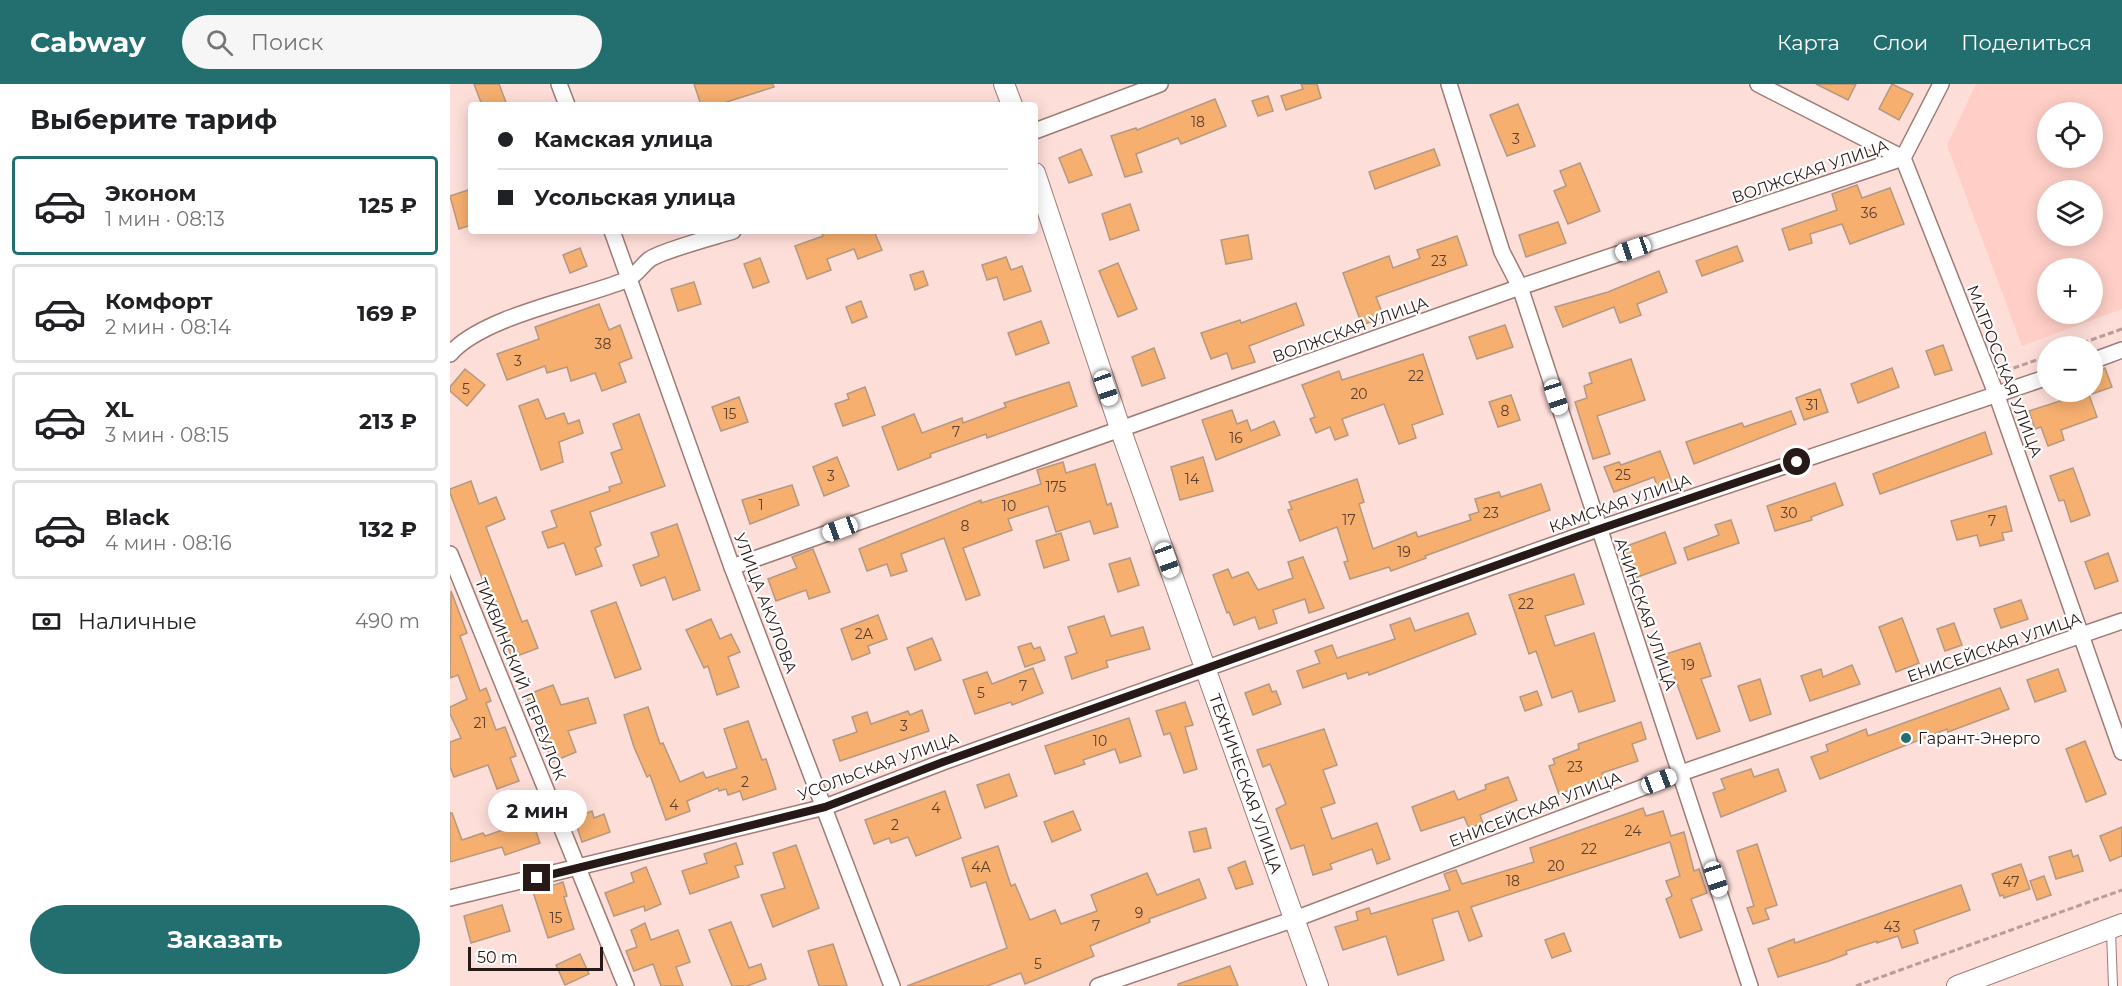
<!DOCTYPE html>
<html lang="ru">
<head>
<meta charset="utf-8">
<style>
	:root { --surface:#fff; --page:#f6f6f6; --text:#202124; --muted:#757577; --line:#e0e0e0; --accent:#236e6f }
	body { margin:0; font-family:Montserrat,sans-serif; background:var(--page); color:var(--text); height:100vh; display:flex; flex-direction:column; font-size:22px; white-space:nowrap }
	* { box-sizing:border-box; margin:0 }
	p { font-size:20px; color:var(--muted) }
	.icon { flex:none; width:33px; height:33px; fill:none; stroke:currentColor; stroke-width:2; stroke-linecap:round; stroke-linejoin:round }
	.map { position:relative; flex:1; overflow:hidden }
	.sheet { display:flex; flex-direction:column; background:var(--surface); width:450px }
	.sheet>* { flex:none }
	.hud { position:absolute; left:18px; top:18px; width:570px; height:132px; border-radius:6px; box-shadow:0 3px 15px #0003; display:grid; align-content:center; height:132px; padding:0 30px; background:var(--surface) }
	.tools { position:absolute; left:1587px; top:18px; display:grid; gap:12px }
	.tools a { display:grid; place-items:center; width:66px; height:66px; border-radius:50%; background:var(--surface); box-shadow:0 3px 15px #0003; font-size:30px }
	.scale { position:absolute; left:18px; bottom:15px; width:135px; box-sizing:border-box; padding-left:6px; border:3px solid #271917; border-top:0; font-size:16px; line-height:21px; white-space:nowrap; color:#271917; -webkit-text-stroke:4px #fff; paint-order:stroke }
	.end { position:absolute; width:27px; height:27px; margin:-14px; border:8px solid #271917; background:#fff; box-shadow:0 0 0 3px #fff }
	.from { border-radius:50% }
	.bubble { position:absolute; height:42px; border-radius:21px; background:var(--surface); box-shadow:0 3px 15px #0003; font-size:20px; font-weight:700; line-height:42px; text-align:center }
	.car { position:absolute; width:18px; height:36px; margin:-18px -9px; border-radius:8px; box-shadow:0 0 4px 2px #0007; background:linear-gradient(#fff 24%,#345 0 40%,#fff 0 76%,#345 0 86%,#fff 0) }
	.hud b { display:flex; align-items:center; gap:21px; height:57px; font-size:22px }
	.hud b+b { border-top:2px solid var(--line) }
	.hud i { width:15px; height:15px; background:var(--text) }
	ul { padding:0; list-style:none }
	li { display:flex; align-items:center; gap:18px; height:99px; margin:0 12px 9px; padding:0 18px; border:3px solid var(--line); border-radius:6px }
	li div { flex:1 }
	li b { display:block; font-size:22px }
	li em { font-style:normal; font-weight:700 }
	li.selected { border-color:var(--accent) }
	li>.icon { width:54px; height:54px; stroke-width:1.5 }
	h2 { padding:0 30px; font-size:27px; line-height:72px }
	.pay { display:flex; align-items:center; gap:15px; height:66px; padding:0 30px; font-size:22px }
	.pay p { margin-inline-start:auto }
	.action { display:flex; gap:12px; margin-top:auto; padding:12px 30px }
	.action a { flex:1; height:69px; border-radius:36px; background:var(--accent); color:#fff; font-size:24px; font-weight:700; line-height:69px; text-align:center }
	header { display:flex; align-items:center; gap:36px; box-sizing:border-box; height:84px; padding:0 30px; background:var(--accent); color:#fff }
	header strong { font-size:28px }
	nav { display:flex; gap:33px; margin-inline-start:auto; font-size:21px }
	.search { width:420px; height:54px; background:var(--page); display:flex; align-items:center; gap:15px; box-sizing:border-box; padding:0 21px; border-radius:33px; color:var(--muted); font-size:22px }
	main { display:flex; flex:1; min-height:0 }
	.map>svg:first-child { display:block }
</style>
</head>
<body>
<header>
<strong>Cabway</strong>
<div class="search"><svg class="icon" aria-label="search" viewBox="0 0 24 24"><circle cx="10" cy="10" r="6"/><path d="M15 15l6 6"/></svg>Поиск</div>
<nav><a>Карта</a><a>Слои</a><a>Поделиться</a></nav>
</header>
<main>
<section class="sheet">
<h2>Выберите тариф</h2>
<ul>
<li class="selected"><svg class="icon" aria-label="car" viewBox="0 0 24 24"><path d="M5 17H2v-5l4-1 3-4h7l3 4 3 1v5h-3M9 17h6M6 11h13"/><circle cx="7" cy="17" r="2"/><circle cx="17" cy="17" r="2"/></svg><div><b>Эконом</b><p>1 мин · 08:13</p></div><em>125 ₽</em></li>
<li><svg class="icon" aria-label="car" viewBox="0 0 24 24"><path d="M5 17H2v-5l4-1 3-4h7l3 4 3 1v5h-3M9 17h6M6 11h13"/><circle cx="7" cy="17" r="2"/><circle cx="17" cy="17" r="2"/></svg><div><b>Комфорт</b><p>2 мин · 08:14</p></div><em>169 ₽</em></li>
<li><svg class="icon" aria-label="car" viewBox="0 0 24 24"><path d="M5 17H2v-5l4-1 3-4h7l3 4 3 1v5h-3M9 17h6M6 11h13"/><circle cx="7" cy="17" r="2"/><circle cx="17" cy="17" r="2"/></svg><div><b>XL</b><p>3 мин · 08:15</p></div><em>213 ₽</em></li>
<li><svg class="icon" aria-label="car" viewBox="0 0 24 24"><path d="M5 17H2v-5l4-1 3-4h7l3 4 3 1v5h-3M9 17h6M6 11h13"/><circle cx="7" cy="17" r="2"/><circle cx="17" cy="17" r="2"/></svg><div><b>Black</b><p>4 мин · 08:16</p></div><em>132 ₽</em></li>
</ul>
<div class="pay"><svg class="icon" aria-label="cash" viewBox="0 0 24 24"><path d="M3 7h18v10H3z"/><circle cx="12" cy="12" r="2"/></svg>Наличные<p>490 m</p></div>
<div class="action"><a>Заказать</a></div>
</section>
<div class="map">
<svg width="1672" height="902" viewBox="0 0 1672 902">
	<rect width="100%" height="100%" fill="#feded9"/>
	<path fill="#ffcfc7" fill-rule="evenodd" d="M1526 0H1672V225L1572 262 1497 61ZM1598 28H1642V74H1598ZM1598 106H1642V152H1598ZM1598 184H1642V230H1598Z"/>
	<g fill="#f6af6f" stroke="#b49982" stroke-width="1.5">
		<polygon points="24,0 49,0 57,21 32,21"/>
		<polygon points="244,0 323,0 324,3 267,21 251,21"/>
		<polygon points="851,0 867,0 871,14 836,26 831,12 853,5"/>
		<polygon points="1366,0 1406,0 1398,16"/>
		<polygon points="1442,0 1463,10 1449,36 1429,25"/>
		<polygon points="818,12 823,27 808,32 802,17"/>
		<polygon points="765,15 776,42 731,60 728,54 686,70 692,88 675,93 661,52 686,44 687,46"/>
		<polygon points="1068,20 1085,62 1057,72 1040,31"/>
		<polygon points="631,65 642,91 619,99 609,74"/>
		<polygon points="984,65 990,81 925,105 919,88"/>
		<polygon points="1130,79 1150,127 1118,140 1104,107 1116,102 1110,87"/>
		<polygon points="1407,101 1412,114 1440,104 1454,140 1400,160 1392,140 1360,150 1362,159 1339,166 1332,145 1387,126 1382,110"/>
		<polygon points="21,105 21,141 9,145 0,112"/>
		<polygon points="680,120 689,146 660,156 652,130"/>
		<polygon points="1108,138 1116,159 1076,173 1069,151"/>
		<polygon points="371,147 424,147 432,166 408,175 404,165 377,175 381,186 357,195 345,162 373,152"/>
		<polygon points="798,151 802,175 776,180 771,156"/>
		<polygon points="1007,152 1017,181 926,213 934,233 912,241 893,189 939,172 943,184 970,174 967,166"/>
		<polygon points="1287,162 1293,177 1252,192 1246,177"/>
		<polygon points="130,164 137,182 120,189 113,171"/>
		<polygon points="556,173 561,186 572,182 581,207 554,216 547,193 537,196 532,181"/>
		<polygon points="310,174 319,198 303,204 294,180"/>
		<polygon points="668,179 687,225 668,233 649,187"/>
		<polygon points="473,187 478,201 465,206 460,191"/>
		<polygon points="1209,187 1217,208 1187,220 1191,231 1170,239 1164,223 1113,243 1105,223 1158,208"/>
		<polygon points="244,198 251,220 228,227 221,205"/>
		<polygon points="411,217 417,233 402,239 396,223"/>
		<polygon points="846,219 854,241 799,262 805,278 782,285 777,269 761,275 751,249 790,236 791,239"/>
		<polygon points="149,220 159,246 170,241 182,274 169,279 176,298 152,307 145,289 121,297 117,283 97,289 95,282 57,296 47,270 89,255 85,243"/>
		<polygon points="591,237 599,259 566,271 558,249"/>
		<polygon points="1055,241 1063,263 1027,275 1019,253"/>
		<polygon points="1493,261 1502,286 1485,291 1476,267"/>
		<polygon points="704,264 715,294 692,302 682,273"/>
		<polygon points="973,270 993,330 962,341 966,354 949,360 934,320 892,335 898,351 885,356 880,343 866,349 860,335 865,333 852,301 889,287 892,296"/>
		<polygon points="1181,275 1195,316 1147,332 1160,370 1143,375 1125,318 1137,314 1134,302 1142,299 1139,289"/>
		<polygon points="1442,284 1449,303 1408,319 1401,300"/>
		<polygon points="1655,284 1662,303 1642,310 1642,289"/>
		<polygon points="15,285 35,301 17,322 0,307 0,303"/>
		<polygon points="619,298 627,322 537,354 536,350 480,370 481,373 448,386 432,343 464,330 472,349 512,334 513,339 556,323 554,319"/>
		<polygon points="415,303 425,331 393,342 385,320 399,315 397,310"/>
		<polygon points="1370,305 1378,328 1354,336 1346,314"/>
		<polygon points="1638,308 1647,333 1611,346 1614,356 1598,362 1591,343 1585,345 1579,327"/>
		<polygon points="1061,311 1070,336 1048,343 1039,318"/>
		<polygon points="289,313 298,338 271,347 262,323"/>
		<polygon points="88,315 96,335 114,329 118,340 129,336 133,349 109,358 113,378 91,386 69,322"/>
		<polygon points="782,326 787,340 797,336 801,347 824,337 830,351 766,376 752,336"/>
		<polygon points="1341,327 1346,340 1244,380 1236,358 1292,339 1294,343"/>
		<polygon points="189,330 215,402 140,428 151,461 145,464 152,482 126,491 114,459 98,464 92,448 107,443 101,427 160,407 159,403 172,399 161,369 172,365 163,340"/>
		<polygon points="1535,348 1542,370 1430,410 1423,390"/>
		<polygon points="1210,367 1222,398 1208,404 1204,393 1164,408 1154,383 1169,378 1171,381"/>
		<polygon points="387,373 399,402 374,412 363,383"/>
		<polygon points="753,373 763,407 730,416 721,383"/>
		<polygon points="613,378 616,389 645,380 657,421 661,419 668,443 644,450 640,437 606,448 598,422 558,435 562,446 513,464 530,511 516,516 494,454 451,470 457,487 441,492 437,480 417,487 409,465 531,416 531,419 591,400 587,386"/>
		<polygon points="1623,384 1640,431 1621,438 1614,416 1609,417 1600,392"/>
		<polygon points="907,395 914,418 909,420 923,465 966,448 968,453 1021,436 1019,431 1029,428 1025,415 1049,408 1051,413 1091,400 1100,426 975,472 976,474 941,487 939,483 900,495 894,478 898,477 887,443 850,457 838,426 842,425 839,418"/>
		<polygon points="21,397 29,420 46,413 55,435 36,443 72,538 77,536 88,564 62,574 0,409 0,405"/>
		<polygon points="1385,399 1393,421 1361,433 1362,436 1325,447 1317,422"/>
		<polygon points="342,401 349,421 300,440 292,416"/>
		<polygon points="1556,422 1562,447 1552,449 1554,456 1530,462 1527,451 1507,456 1501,437"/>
		<polygon points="1281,436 1289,459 1238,476 1234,464 1269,451 1265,441"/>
		<polygon points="227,440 250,506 223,516 215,493 191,502 183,481 209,472 201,449"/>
		<polygon points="1215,448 1226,479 1185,494 1174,463"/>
		<polygon points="611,449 619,476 594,484 586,457"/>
		<polygon points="363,465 380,508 359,515 356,506 326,517 318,495 347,484 342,473"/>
		<polygon points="1658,469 1668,497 1645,505 1635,478"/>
		<polygon points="853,473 874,524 859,529 855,515 823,526 827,539 809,545 805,533 784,541 779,528 777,529 763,491 778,485 782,494 798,488 808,506 843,494 838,478"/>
		<polygon points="680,474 689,501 668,508 659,480"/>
		<polygon points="1124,490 1134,520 1095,532 1105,562 1144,549 1165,617 1129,628 1122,607 1102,614 1086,567 1079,570 1059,511"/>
		<polygon points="1,507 17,549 10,552 30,607 36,604 41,617 36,619 46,646 55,643 66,672 60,674 69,697 47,705 38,681 4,693 0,683 0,658 11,654 0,630 0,623 17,615 8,591 0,594"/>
		<polygon points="1571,516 1578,535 1551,544 1544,525"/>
		<polygon points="166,518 191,585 165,594 141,527"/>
		<polygon points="1018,529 1026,550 919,591 918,588 898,595 896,589 853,604 847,587 870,579 865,567 882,561 887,574 945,555 940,541 960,534 965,547"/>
		<polygon points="428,531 437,555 418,562 420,569 402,576 391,545"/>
		<polygon points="654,532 661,552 693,543 700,565 656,577 658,583 622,595 615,573 627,569 618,543"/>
		<polygon points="1452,534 1469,579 1446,588 1429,543"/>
		<polygon points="261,535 270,555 281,550 290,568 278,573 289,603 267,611 258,582 254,584 236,546"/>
		<polygon points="1504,539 1512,561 1495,567 1487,545"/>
		<polygon points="482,554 491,576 465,586 457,564"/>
		<polygon points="581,559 584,565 590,563 595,576 575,583 568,563"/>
		<polygon points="1250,559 1261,592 1251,595 1270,647 1247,655 1216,570"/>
		<polygon points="1402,581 1410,600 1360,617 1351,592 1371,585 1373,593"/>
		<polygon points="583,584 593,609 562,621 561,618 525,630 513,596 537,588 542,600"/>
		<polygon points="1608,585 1616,607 1585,618 1577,596"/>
		<polygon points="1310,595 1321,630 1300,637 1288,602"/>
		<polygon points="819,600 822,608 826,607 831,620 803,631 795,609"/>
		<polygon points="103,601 111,621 138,614 146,639 118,647 126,668 102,678 76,611"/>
		<polygon points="1550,604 1559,625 1498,648 1497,645 1370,695 1361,673 1378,667 1376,661 1416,645 1418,652"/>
		<polygon points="1087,607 1092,621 1075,627 1070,613"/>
		<polygon points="735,618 743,641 735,643 747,685 734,689 720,649 714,651 706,627"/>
		<polygon points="198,623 210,660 213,659 230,698 253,688 256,694 287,684 274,645 298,637 312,676 316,675 326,705 293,716 290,707 278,711 276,705 269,707 268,704 237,717 240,727 216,736 200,691 197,693 184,663 174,631"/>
		<polygon points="472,626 479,647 390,677 383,656 407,648 402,633 417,628 421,640 458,627 460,631"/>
		<polygon points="679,634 691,672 670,679 665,665 633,676 635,680 605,690 595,662"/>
		<polygon points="1191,638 1196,655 1182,660 1188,677 1152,689 1154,693 1109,710 1099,682 1105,680 1103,675 1129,665 1128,660"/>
		<polygon points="874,645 887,681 873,686 885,719 871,724 882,755 927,739 940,775 927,780 922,765 880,780 882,785 863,791 854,761 841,765 826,725 836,720 820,680 813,683 807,666"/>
		<polygon points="1635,657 1656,710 1636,718 1616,665"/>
		<polygon points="1301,685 1304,693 1328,685 1336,707 1271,733 1263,709 1275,705 1271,695"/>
		<polygon points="559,690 567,712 535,724 527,701"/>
		<polygon points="1058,693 1067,716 1030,731 1033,739 1019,744 1014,733 971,747 962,723 1004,707 1008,716 1036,705 1035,701"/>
		<polygon points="495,707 511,754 466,772 458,753 441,759 439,754 424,760 415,736"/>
		<polygon points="1193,724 1196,732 1213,727 1221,752 1234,748 1244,787 1249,785 1257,809 1241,815 1252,846 1230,854 1222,831 1216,815 1222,812 1216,797 1230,792 1220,758 1021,823 1032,852 1019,857 1008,827 982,835 994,876 948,891 936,852 893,866 885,843 908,836 906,828 919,824 921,830 1000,806 994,790 1006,786 1012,800 1084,778 1080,764"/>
		<polygon points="142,727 144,734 154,730 160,748 132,758 124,734"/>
		<polygon points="623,727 631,746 602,758 594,738"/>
		<polygon points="0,729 2,729 12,756 33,749 35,752 82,736 90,759 55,771 52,763 0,778"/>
		<polygon points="1672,743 1672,772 1660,777 1650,752"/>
		<polygon points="756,744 761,764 744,768 739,748"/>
		<polygon points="286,759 293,780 285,782 289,793 240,810 232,787 257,779 254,770"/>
		<polygon points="1307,760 1327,821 1315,825 1319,835 1303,840 1297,824 1304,822 1287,767"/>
		<polygon points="346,761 369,824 323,843 311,811 335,804 323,769"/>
		<polygon points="548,762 561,802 565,800 580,836 605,826 611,840 647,827 641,811 697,789 707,811 749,795 756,814 699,835 700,838 640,862 644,872 575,900 571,889 537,902 457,902 557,864 536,798 521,803 512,774"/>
		<polygon points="1621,766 1623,773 1628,771 1633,787 1606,795 1599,773"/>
		<polygon points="795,777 803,800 786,805 778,784"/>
		<polygon points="1571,780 1580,805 1554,814 1553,811 1550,812 1542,790"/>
		<polygon points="196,783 211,820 195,827 194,822 164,832 155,809 184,798 181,789"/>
		<polygon points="1594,792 1601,811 1587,816 1580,797"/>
		<polygon points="113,798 117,812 114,813 124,845 98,854 83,808"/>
		<polygon points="1511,801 1520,826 1464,846 1468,859 1452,864 1448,852 1427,859 1427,857 1396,867 1397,870 1379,877 1328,893 1318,865 1344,855 1345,859"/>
		<polygon points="52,821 60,847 21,859 14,832"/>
		<polygon points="281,838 299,884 311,880 316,895 297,902 282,902 259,846"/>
		<polygon points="195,839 201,856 228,846 240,878 226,883 233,902 211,902 203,880 184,887 176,867 187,863 181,846"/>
		<polygon points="1114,849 1121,867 1102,874 1095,856"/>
		<polygon points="383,860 397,902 369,902 358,867"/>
		<polygon points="130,870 139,890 115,901 106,881"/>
		<polygon points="780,882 788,902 728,902 728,900"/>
	</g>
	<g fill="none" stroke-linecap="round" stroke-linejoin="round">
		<defs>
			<polyline id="lane" points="1661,847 1663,902"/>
			<g id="street">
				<polyline points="109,0 117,21"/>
				<polyline points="999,0 1052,168 1070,203 1300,902"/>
				<polyline points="1308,0 1453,74 1547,312 1672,668"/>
				<polyline points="585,47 710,0"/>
				<polyline points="162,147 282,483 442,902"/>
				<path d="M0 270C33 232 129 215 176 196 186 192 192 181 200 175 214 166 264 153 283 147"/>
				<polyline points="1642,277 1672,266"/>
				<polyline points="0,470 176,902"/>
				<polyline points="282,483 1070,203 1453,74 1491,0"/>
				<polyline points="0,814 375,723 493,678 1148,445 1598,293"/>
				<polyline points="648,902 845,835 1231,689 1672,537"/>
			</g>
			<g id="secondary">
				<polyline points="554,0 562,21"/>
				<path id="s1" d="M585 89 671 347 868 902"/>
				<polyline points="1507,902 1672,840"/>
			</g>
		</defs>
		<use href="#lane" stroke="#9f7b75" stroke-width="10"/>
		<use href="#street" stroke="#9f7b75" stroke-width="18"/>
		<use href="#secondary" stroke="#9f7b75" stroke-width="22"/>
		<g stroke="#b89d99" stroke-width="3" stroke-dasharray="6 3" stroke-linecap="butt">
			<polyline points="1624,262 1672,245"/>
			<polyline points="1555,287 1598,272"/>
			<polyline points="1406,902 1672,806"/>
		</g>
		<use href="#lane" stroke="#fff" stroke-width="8"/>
		<use href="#street" stroke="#fff" stroke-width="15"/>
		<use href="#secondary" stroke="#fff" stroke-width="20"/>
	</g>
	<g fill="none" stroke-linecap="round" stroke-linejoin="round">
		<polyline stroke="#271917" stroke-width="8" points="87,794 375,723 493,678 1126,453 1347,378"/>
	</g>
	<circle fill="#236e6f" stroke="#fff" stroke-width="2" cx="1456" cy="654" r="6"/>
	<g text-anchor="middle" stroke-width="4.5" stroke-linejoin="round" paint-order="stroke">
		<g font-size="14" fill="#5b3e2d">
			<text x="748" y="43">18</text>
			<text x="1066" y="60">3</text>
			<text x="1419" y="134">36</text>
			<text x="989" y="182">23</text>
			<text x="153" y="265">38</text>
			<text x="68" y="282">3</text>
			<text x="966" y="297">22</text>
			<text x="16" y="310">5</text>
			<text x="909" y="315">20</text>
			<text x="1362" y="326">31</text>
			<text x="1055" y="332">8</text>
			<text x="280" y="335">15</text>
			<text x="506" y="353">7</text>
			<text x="786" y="359">16</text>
			<text x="1173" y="396">25</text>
			<text x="381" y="397">3</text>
			<text x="742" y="400">14</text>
			<text x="606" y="408">175</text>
			<text x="311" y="426">1</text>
			<text x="559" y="427">10</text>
			<text x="1041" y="434">23</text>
			<text x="1339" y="434">30</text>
			<text x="899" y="441">17</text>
			<text x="1542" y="442">7</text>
			<text x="515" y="447">8</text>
			<text x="954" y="473">19</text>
			<text x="1076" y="525">22</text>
			<text x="414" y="555">2А</text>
			<text x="1238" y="586">19</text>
			<text x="573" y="607">7</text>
			<text x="531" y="614">5</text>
			<text x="30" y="644">21</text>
			<text x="454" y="647">3</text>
			<text x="650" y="662">10</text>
			<text x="1125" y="688">23</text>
			<text x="295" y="703">2</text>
			<text x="224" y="726">4</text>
			<text x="486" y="729">4</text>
			<text x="445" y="746">2</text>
			<text x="1183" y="752">24</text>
			<text x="1139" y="770">22</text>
			<text x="1106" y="787">20</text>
			<text x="531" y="788">4А</text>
			<text x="1063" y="802">18</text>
			<text x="1561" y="803">47</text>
			<text x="689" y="834">9</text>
			<text x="106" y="839">15</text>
			<text x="646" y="847">7</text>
			<text x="1442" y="848">43</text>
			<text x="588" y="885">5</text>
		</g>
		<g font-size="16" fill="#271917" stroke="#fff">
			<text transform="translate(1360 87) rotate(-19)" y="6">ВОЛЖСКАЯ УЛИЦА</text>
			<text transform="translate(900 245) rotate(-20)" y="6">ВОЛЖСКАЯ УЛИЦА</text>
			<text transform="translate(1555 287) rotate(69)" y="6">МАТРОССКАЯ УЛИЦА</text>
			<text transform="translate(1170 419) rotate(-19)" y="6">КАМСКАЯ УЛИЦА</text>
			<text transform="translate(316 519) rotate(69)" y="6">УЛИЦА АКУЛОВА</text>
			<text transform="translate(1196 530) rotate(71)" y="6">АЧИНСКАЯ УЛИЦА</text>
			<text transform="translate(1544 563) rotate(-19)" y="6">ЕНИСЕЙСКАЯ УЛИЦА</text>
			<text transform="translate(71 595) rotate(68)" y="6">ТИХВИНСКИЙ ПЕРЕУЛОК</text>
			<text transform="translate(428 682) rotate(-20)" y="6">УСОЛЬСКАЯ УЛИЦА</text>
			<text dy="6" stroke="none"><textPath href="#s1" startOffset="646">ТЕХНИЧЕСКАЯ УЛИЦА</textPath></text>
			<text transform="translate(1085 725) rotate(-21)" y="6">ЕНИСЕЙСКАЯ УЛИЦА</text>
		</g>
		<g font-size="16" fill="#271917" stroke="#fff" text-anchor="start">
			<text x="1468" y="660">Гарант-Энерго</text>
		</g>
	</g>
</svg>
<div class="tools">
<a><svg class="icon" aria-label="locate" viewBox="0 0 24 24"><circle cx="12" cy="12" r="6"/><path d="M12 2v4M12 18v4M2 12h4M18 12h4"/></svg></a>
<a><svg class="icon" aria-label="layers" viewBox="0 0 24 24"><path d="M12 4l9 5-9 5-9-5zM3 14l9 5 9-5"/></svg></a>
<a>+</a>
<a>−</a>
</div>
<div class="scale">50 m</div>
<i class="end from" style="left:1347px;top:378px"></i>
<i class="end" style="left:87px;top:794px"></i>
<div class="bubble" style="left:38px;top:706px;width:99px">2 мин</div>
<i class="car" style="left:1183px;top:165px;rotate:251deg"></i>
<i class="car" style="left:656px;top:304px;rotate:161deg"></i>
<i class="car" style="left:1106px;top:313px;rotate:162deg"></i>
<i class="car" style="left:390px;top:445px;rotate:250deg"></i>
<i class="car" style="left:717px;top:476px;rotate:160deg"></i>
<i class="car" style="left:1209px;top:697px;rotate:69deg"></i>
<i class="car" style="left:1266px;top:795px;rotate:162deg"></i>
<div class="hud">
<b><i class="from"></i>Камская улица</b>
<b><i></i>Усольская улица</b>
</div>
</div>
</main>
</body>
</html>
